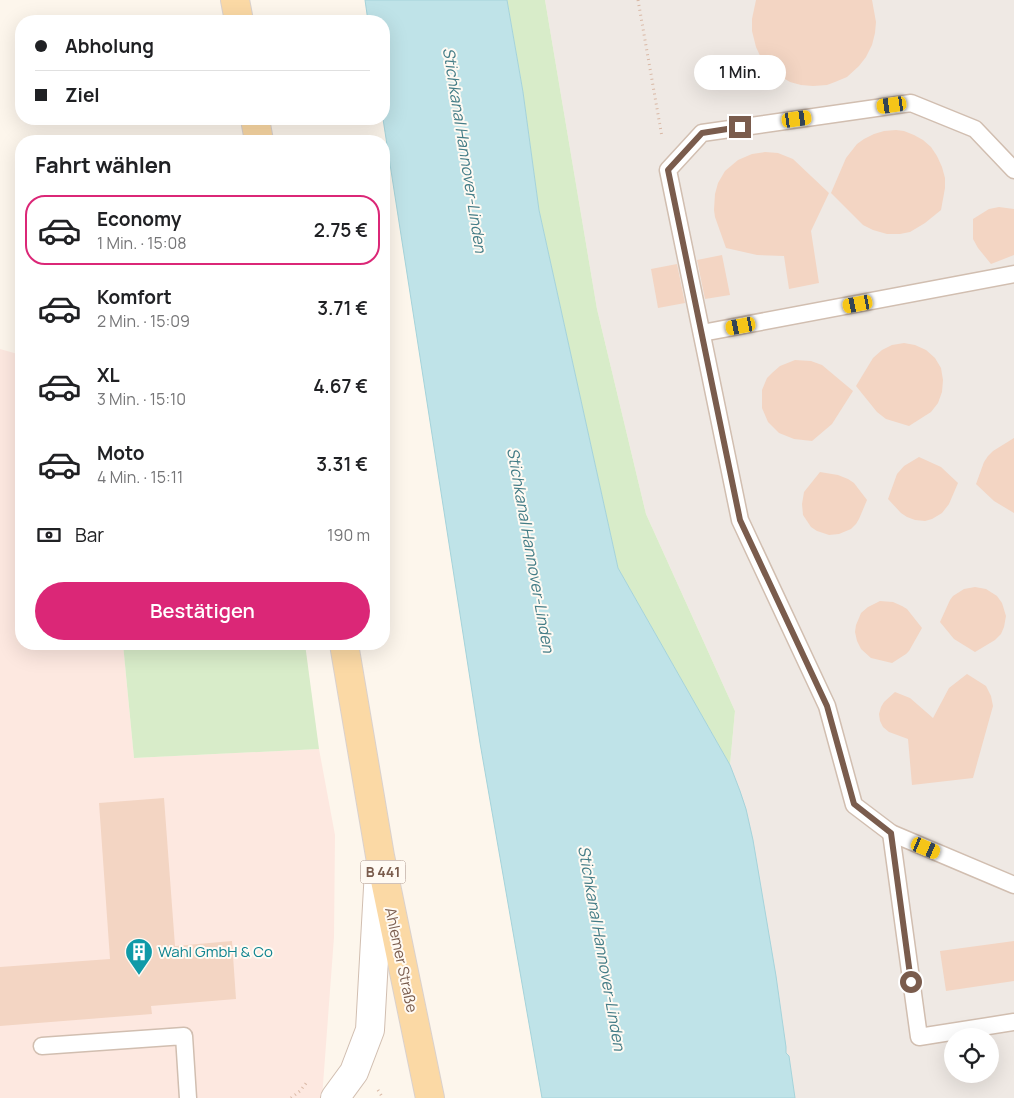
<!DOCTYPE html>
<html lang="de">
<head>
<meta charset="utf-8">
<style>
	:root { --surface:#fff; --page:#f2f2f2; --text:#202124; --muted:#757577; --line:#e0e0e0; --accent:#db2777 }
	body { margin:0; font-family:Manrope,sans-serif; background:var(--page); color:var(--text); height:100vh; display:flex; flex-direction:column; font-size:19px; white-space:nowrap }
	* { box-sizing:border-box; margin:0 }
	p { font-size:16px; color:var(--muted) }
	.icon { flex:none; width:28px; height:28px; fill:none; stroke:currentColor; stroke-width:2; stroke-linecap:round; stroke-linejoin:round }
	.map { position:relative; flex:1; overflow:hidden }
	.drawer { position:absolute; left:15px; top:135px; width:375px; height:515px; display:flex; flex-direction:column; background:var(--surface); border-radius:20px; box-shadow:0 5px 20px #0002 }
	.drawer>* { flex:none }
	.hud { position:absolute; left:15px; top:15px; width:375px; height:110px; border-radius:20px; box-shadow:0 5px 20px #0002; display:grid; align-content:center; height:110px; padding:0 20px; background:var(--surface) }
	.controls { position:absolute; left:944px; top:1028px; display:grid; gap:10px }
	.controls a { display:grid; place-items:center; width:55px; height:55px; border-radius:50%; background:var(--surface); box-shadow:0 5px 20px #0002; font-size:25px }
	.end { position:absolute; width:22px; height:22px; margin:-11px; border:6px solid #7a5c4d; background:#fff; box-shadow:0 0 0 2px #fff }
	.from { border-radius:50% }
	.bubble { position:absolute; height:35px; border-radius:18px; background:var(--surface); box-shadow:0 5px 20px #0002; font-size:16px; font-weight:600; line-height:35px; text-align:center }
	.car { position:absolute; width:15px; height:30px; margin:-15px -8px; border-radius:6px; box-shadow:0 0 4px 1px #0007; background:linear-gradient(#f5c518 24%,#345 0 40%,#f5c518 0 76%,#345 0 86%,#f5c518 0) }
	.hud b { display:flex; align-items:center; gap:18px; height:48px; font-size:19px }
	.hud b+b { border-top:1px solid var(--line) }
	.hud i { width:12px; height:12px; background:var(--text) }
	ul { padding:0; list-style:none }
	li { display:flex; align-items:center; gap:15px; height:70px; margin:0 10px 8px; padding:0 10px; border:2px solid transparent; border-radius:20px }
	li div { flex:1 }
	li b { display:block; font-size:19px }
	li em { font-style:normal; font-weight:600 }
	li.on { border-color:var(--accent) }
	li>.icon { width:45px; height:45px; stroke-width:1.5 }
	h2 { padding:0 20px; font-size:22px; line-height:60px }
	.pay { display:flex; align-items:center; gap:12px; height:55px; padding:0 20px; font-size:19px }
	.pay p { margin-inline-start:auto }
	.action { display:flex; gap:10px; margin-top:auto; padding:10px 20px }
	.action a { flex:1; height:58px; border-radius:30px; background:var(--accent); color:#fff; font-size:20px; font-weight:600; line-height:58px; text-align:center }
	.map>svg:first-child { display:block }
</style>
</head>
<body>
<div class="map">
<svg width="1014" height="1098" viewBox="0 0 1014 1098">
	<rect width="100%" height="100%" fill="#fdf6ec"/>
	<polygon fill="#fde8e0" points="0,349 21,355 21,644 123,644 134,758 319,749 335,835 334,937 322,1098 0,1098"/>
	<path fill="#efe9e4" fill-rule="evenodd" d="M545 0H1014V1098H795L789 1056 786 1053 782 1017 771 954 746 809 730 765 735 711 646 514 597 309ZM952 1036H990V1074H952Z"/>
	<g fill="#d8ecc9">
		<polygon points="507,0 545,0 597,309 646,514 735,711 730,765 618,568 539,210 523,92"/>
		<polygon points="123,644 305,644 319,749 134,758"/>
	</g>
	<polygon fill="#bfe3e8" stroke="#a5d3da" points="365,0 507,0 523,92 539,210 618,568 730,765 740,791 746,809 753,840 776,976 786,1047 786,1053 789,1056 795,1098 542,1098 480,743 383,119 384,21 368,21"/>
	<g fill="#f3d5c3">
		<polygon points="756,0 872,0 876,22 875,33 872,45 866,57 859,66 847,77 835,82 827,85 813,86 801,85 790,82 780,76 768,67 762,60 756,47 752,31 752,19"/>
		<polygon points="896,130 904,131 914,135 923,140 931,147 937,156 942,167 945,178 945,188 941,210 925,223 910,232 900,234 887,234 873,230 863,225 831,193 846,158 857,144 864,139 874,134 884,131"/>
		<polygon points="765,152 778,153 793,159 829,193 811,231 819,283 789,289 784,256 757,255 726,248 715,217 714,210 715,194 718,183 725,171 738,160 752,154"/>
		<polygon points="999,207 1014,209 1014,255 991,264 978,248 973,239 973,219 989,209"/>
		<polygon points="722,255 730,295 705,299 697,260"/>
		<polygon points="677,264 685,303 658,308 651,269"/>
		<polygon points="904,343 915,345 926,350 935,358 941,368 943,380 942,392 938,403 931,412 909,426 886,419 877,412 856,386 873,358 882,350 892,345"/>
		<polygon points="795,360 811,361 822,365 853,391 832,424 812,441 794,439 779,433 768,422 762,408 762,390 767,378 772,373 780,366"/>
		<polygon points="1014,438 1014,513 994,501 976,484 984,462 988,456 993,451"/>
		<polygon points="919,457 941,467 958,483 949,504 942,513 932,519 925,521 915,520 907,517 901,513 888,499 897,474 904,466"/>
		<polygon points="820,472 838,475 848,479 854,483 867,500 859,519 856,524 851,529 839,534 829,535 817,531 811,527 803,515 802,504 804,492"/>
		<polygon points="975,587 986,589 997,596 1002,603 1006,616 1004,627 1001,634 995,640 975,652 954,639 940,622 950,600 953,596 964,589"/>
		<polygon points="880,601 893,602 902,606 907,609 922,628 909,651 906,654 892,663 871,658 861,649 857,641 855,632 856,625 859,618 861,613 868,607"/>
		<polygon points="967,674 986,686 991,696 993,706 973,778 912,785 908,739 889,732 883,727 880,721 879,714 881,707 884,702 895,692 910,698 933,718 949,688"/>
		<polygon points="164,798 175,946 232,941 236,999 151,1006 152,1014 0,1026 0,967 110,959 99,803"/>
		<polygon points="1014,941 1014,981 946,991 940,951"/>
	</g>
	<g fill="none" stroke-linecap="round" stroke-linejoin="round">
		<defs>
			<g id="lane">
				<polyline points="1014,170 975,129 911,103 702,133 668,170 740,520 827,706 854,805 891,833 1014,885"/>
				<polyline points="702,333 1014,274"/>
				<polyline points="891,833 919,1037 1014,1022"/>
				<polyline points="42,1046 184,1036 188,1098"/>
			</g>
			<polyline id="street" points="335,1098 354,1072 370,1030 379,870"/>
			<g id="primary">
				<polyline points="235,0 239,21"/>
				<polyline points="255,119 259,141"/>
				<polyline points="344,644 380,856 430,1098"/>
			</g>
		</defs>
		<use href="#lane" stroke="#d1beb0" stroke-width="19"/>
		<use href="#street" stroke="#d1beb0" stroke-width="30"/>
		<use href="#primary" stroke="#dad1cd" stroke-width="30"/>
		<g stroke="#d9b8a5" stroke-width="3" stroke-dasharray="1 4" stroke-linecap="butt">
			<polyline points="638,0 662,137"/>
			<polyline points="378,1090 383,1098"/>
			<polyline points="291,1098 300,1091 307,1082"/>
		</g>
		<use href="#lane" stroke="#fff" stroke-width="16"/>
		<use href="#street" stroke="#fff" stroke-width="28"/>
		<use href="#primary" stroke="#fbd9a5" stroke-width="28"/>
	</g>
	<g fill="none" stroke-linecap="round" stroke-linejoin="round">
		<polyline stroke="#7a5c4d" stroke-width="6" points="740,127 702,133 668,170 740,520 827,706 854,804 891,833 911,982"/>
	</g>
	<defs>
		<symbol id="building-pin" viewBox="-11 -11 22 30"><path d="M0 17L-7.5 6A9.5 9.5 0 1 1 7.5 6Z" fill="#0f9aa8" stroke="#fffaf3"/><path d="M-4-6H4V6H1V3H-1V6H-4ZM-2.5-4.3h1.7v1.8h-1.7ZM.8-4.3h1.7v1.8H.8ZM-2.5-1h1.7V.8h-1.7ZM.8-1h1.7V.8H.8Z" fill="#fff"/></symbol>
	</defs>
	<g fill-rule="evenodd">
		<use href="#building-pin" x="123" y="936" width="32" height="43"/>
	</g>
	<g text-anchor="middle" stroke-width="4" stroke-linejoin="round" paint-order="stroke">
		<rect fill="#fffaf3" stroke="#a28b7f" stroke-width="1" x="360.5" y="860.5" width="45" height="23" rx="4"/>
		<g font-size="14" font-weight="bold" fill="#7a5c4d">
			<text x="383" y="877">B 441</text>
		</g>
		<g font-size="15" fill="#0d838f" stroke="#fffaf3" text-anchor="start">
			<text x="158" y="957">Wahl GmbH &amp; Co</text>
		</g>
		<g font-size="15" fill="#7a5c4d" stroke="#fffaf3">
			<text transform="translate(401 960) rotate(78)" y="5">Ahlemer Straße</text>
		</g>
		<g font-size="16" font-style="italic" fill="#437c86" stroke="#fffaf3">
			<text transform="translate(465 150) rotate(81)" y="6">Stichkanal Hannover-Linden</text>
			<text transform="translate(531 550) rotate(80)" y="6">Stichkanal Hannover-Linden</text>
			<text transform="translate(602 948) rotate(80)" y="6">Stichkanal Hannover-Linden</text>
		</g>
	</g>
</svg>
<div class="controls">
<a><svg class="icon" aria-label="locate" viewBox="0 0 24 24"><circle cx="12" cy="12" r="6"/><path d="M12 2v4M12 18v4M2 12h4M18 12h4"/></svg></a>
</div>
<i class="end from" style="left:911px;top:982px"></i>
<i class="end" style="left:740px;top:127px"></i>
<div class="bubble" style="left:694px;top:55px;width:92px">1 Min.</div>
<i class="car" style="left:892px;top:105px;rotate:262deg"></i>
<i class="car" style="left:797px;top:119px;rotate:82deg"></i>
<i class="car" style="left:858px;top:304px;rotate:259deg"></i>
<i class="car" style="left:741px;top:326px;rotate:259deg"></i>
<i class="car" style="left:926px;top:848px;rotate:113deg"></i>
<div class="hud">
<b><i class="from"></i>Abholung</b>
<b><i></i>Ziel</b>
</div>
<section class="drawer">
<h2>Fahrt wählen</h2>
<ul>
<li class="on"><svg class="icon" aria-label="car" viewBox="0 0 24 24"><path d="M5 17H2v-5l4-1 3-4h7l3 4 3 1v5h-3M9 17h6M6 11h13"/><circle cx="7" cy="17" r="2"/><circle cx="17" cy="17" r="2"/></svg><div><b>Economy</b><p>1 Min. · 15:08</p></div><em>2.75 €</em></li>
<li><svg class="icon" aria-label="car" viewBox="0 0 24 24"><path d="M5 17H2v-5l4-1 3-4h7l3 4 3 1v5h-3M9 17h6M6 11h13"/><circle cx="7" cy="17" r="2"/><circle cx="17" cy="17" r="2"/></svg><div><b>Komfort</b><p>2 Min. · 15:09</p></div><em>3.71 €</em></li>
<li><svg class="icon" aria-label="car" viewBox="0 0 24 24"><path d="M5 17H2v-5l4-1 3-4h7l3 4 3 1v5h-3M9 17h6M6 11h13"/><circle cx="7" cy="17" r="2"/><circle cx="17" cy="17" r="2"/></svg><div><b>XL</b><p>3 Min. · 15:10</p></div><em>4.67 €</em></li>
<li><svg class="icon" aria-label="car" viewBox="0 0 24 24"><path d="M5 17H2v-5l4-1 3-4h7l3 4 3 1v5h-3M9 17h6M6 11h13"/><circle cx="7" cy="17" r="2"/><circle cx="17" cy="17" r="2"/></svg><div><b>Moto</b><p>4 Min. · 15:11</p></div><em>3.31 €</em></li>
</ul>
<div class="pay"><svg class="icon" aria-label="cash" viewBox="0 0 24 24"><path d="M3 7h18v10H3z"/><circle cx="12" cy="12" r="2"/></svg>Bar<p>190 m</p></div>
<div class="action"><a>Bestätigen</a></div>
</section>
</div>
</body>
</html>
